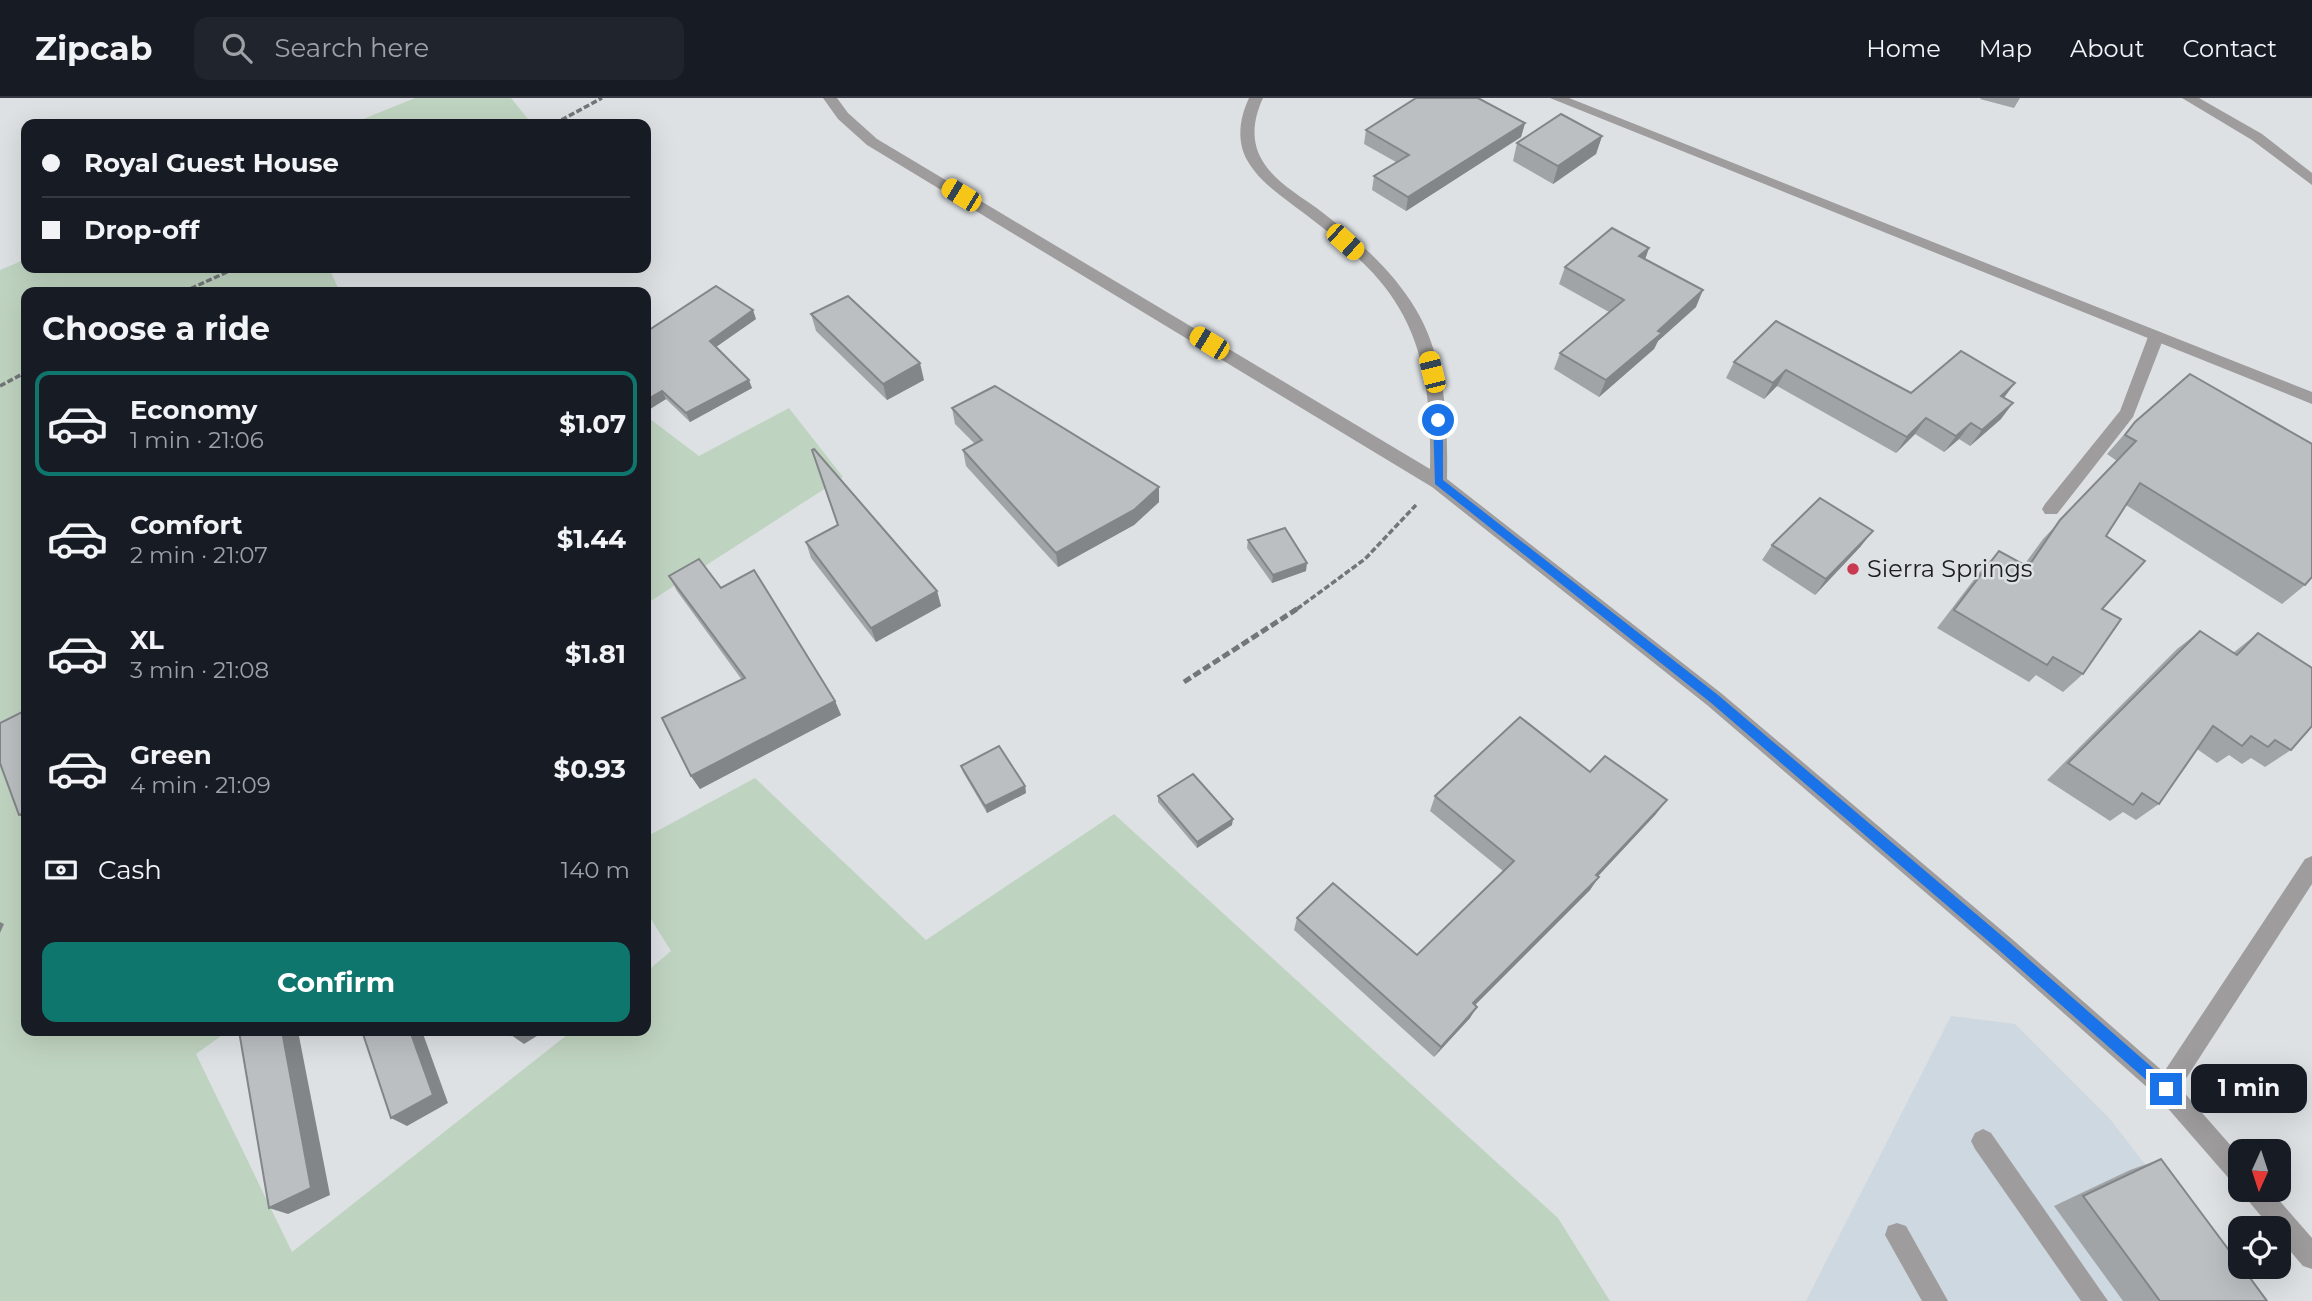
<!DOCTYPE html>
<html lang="en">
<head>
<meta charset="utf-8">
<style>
	:root { --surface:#171b24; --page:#20242c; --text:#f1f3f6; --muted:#9ea1a6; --line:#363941; --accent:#0f766e }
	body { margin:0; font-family:Montserrat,sans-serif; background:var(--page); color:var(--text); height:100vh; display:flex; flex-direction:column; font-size:26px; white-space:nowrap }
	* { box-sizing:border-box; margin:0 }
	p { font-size:23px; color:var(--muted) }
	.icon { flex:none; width:38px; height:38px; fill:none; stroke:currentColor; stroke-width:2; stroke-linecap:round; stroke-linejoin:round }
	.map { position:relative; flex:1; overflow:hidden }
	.details { position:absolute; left:21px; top:189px; width:630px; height:749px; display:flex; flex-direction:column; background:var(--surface); border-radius:14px; box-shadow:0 7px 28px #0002 }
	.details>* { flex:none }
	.hud { position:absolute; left:21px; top:21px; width:630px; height:154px; border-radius:14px; box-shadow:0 7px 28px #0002; display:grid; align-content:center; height:154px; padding:0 21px; background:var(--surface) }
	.needle { width:46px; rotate:183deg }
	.fabs { position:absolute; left:2228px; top:1041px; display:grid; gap:14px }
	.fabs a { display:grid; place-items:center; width:63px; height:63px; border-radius:14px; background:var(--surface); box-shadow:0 7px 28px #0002; font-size:35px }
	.end { position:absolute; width:32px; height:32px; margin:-16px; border:9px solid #1a73e8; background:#fff; box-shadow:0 0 0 4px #fff }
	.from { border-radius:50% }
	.bubble { position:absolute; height:49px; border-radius:14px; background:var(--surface); box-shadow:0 7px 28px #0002; font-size:23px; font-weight:700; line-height:49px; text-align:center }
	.car { position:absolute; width:21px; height:42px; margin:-21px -10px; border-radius:9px; box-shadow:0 0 5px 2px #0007; background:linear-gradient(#f5c518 24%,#345 0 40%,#f5c518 0 76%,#345 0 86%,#f5c518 0) }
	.hud b { display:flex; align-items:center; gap:24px; height:66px; font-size:26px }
	.hud b+b { border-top:2px solid var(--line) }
	.hud i { width:18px; height:18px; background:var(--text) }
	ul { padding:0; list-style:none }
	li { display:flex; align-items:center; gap:21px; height:105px; margin:0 14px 10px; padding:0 7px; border:4px solid transparent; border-radius:14px }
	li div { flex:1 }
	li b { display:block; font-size:26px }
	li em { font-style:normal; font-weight:700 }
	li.on { border-color:var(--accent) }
	li>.icon { width:63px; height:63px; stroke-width:1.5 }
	h2 { padding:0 21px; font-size:32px; line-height:84px }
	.pay { display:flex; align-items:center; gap:18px; height:77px; padding:0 21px; font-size:26px }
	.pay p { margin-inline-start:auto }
	.cta { display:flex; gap:14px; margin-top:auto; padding:14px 21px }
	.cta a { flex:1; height:80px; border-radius:14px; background:var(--accent); color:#fff; font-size:28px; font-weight:700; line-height:80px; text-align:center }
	header { display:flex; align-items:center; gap:42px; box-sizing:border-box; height:98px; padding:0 35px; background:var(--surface); border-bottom:2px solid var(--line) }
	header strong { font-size:33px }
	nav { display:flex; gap:38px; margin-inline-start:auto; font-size:24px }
	.search { width:490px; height:63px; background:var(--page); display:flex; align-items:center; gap:18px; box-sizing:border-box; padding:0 24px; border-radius:14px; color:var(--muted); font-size:26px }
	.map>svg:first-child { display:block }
</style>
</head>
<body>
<header>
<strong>Zipcab</strong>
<div class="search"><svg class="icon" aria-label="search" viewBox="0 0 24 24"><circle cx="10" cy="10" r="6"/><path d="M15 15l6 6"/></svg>Search here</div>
<nav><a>Home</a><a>Map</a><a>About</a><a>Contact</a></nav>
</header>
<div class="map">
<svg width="2312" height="1203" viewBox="0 0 2312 1203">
	<rect width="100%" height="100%" fill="#dde1e4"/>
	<polygon fill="#ced8e1" points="1951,918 2015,926 2110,1021 2251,1203 1806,1203"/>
	<g fill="#bfd4c0">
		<polygon points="415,0 511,0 532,26 351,26"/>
		<polygon points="26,161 26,170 329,170 340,194 26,194 26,933 228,933 196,956 292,1154 572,933 646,933 646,874 671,853 646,813 646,739 755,680 926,842 1114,716 1558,1120 1610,1203 0,1203 0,172"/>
		<polygon points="789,310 843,379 646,506 646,318 699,358"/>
	</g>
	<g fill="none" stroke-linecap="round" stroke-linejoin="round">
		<g stroke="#737678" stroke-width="3.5" stroke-dasharray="6 2.5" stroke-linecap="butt">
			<polyline points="554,26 602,0"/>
			<polyline points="183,194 236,170"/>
			<polyline points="0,288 26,274"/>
			<polyline points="1297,511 1365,461 1416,407"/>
		</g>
		<polyline stroke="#737678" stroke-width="5" stroke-dasharray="8 3.5" stroke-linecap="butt" points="1184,584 1300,509"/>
		<g fill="#9e9c9c" fill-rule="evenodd">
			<polygon points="2182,0 2199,0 2262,36 2312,75 2312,87 2252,42"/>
			<polygon points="2156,233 2164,239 2133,319 2057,416 2045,416 2042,411 2045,406 2120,313 2148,239"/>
			<polygon points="2312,758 2312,786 2174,999 2166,1002 2158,999 2155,991 2158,983 2305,761"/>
			<polygon points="1983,1031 1991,1035 2108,1203 2081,1203 1975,1051 1971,1043 1975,1035"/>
			<polygon points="1897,1125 1906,1128 1948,1203 1922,1203 1885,1137 1888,1128"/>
		</g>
		<g fill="#9e9c9c" fill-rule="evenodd">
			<path d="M823 0H837L848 15 877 41 1430 371C1431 317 1428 258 1399 210 1377 172 1340 143 1305 116 1284 100 1260 85 1247 62 1236 42 1240 19 1249 0H1263C1254 19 1250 42 1262 62 1274 83 1299 97 1318 111 1354 139 1391 170 1415 210 1446 261 1448 323 1447 381L1721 595 2012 841 2174 983 2240 1058V1088L2232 1084 2158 999 1996 855 1707 607 1432 389 867 47 838 21Z"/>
			<polygon points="1550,0 1569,0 2312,294 2312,306"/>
			<polygon points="2242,1092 2270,1092 2312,1140 2312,1171 2303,1168 2278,1139 2278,1130 2271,1130 2246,1100"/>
		</g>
	</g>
	<g fill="#a1a4a7">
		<polygon points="1981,0 2020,0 2014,10 1980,1"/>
		<polygon points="1525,25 1521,39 1406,113 1372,92 1374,78 1396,64 1364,46 1366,32"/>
		<polygon points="1602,38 1596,56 1553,86 1513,63 1517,45"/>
		<polygon points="1649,150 1645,161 1696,209 1658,243 1654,251 1599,299 1554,271 1560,255 1609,214 1559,186 1565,169"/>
		<polygon points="811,216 924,282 887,302 816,233"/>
		<polygon points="756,221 716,249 752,290 690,324 666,301 650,311 646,307 646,234"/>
		<polygon points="1776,223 1911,295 2004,300 2001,321 1970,348 1959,341 1944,354 1915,336 1896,355 1777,288 1764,301 1726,280 1734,264"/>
		<polygon points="952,310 1159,389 1159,404 1134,427 1058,469 966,368 963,352 975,346 955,326"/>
		<polygon points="2135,324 2305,487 2282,506 2126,407 2106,438 2102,511 2083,576 2063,594 2036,577 2029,584 1937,530 1982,471 1999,453 2024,467 2043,441 2117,363 2107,356"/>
		<polygon points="837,427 937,493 941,508 876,544 811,460 806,444"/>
		<polygon points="1248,442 1306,473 1272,485 1247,450"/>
		<polygon points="1772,447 1861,448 1815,497 1762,462"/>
		<polygon points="669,478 721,490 835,603 841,617 700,691 691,678 742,582 677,493"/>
		<polygon points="2200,533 2233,555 2258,535 2291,652 2265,669 2251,660 2242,666 2229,657 2217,665 2197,651 2159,706 2136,722 2123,714 2110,723 2047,682 2177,551"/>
		<polygon points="961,668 1025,688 1026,695 987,715 963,674"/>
		<polygon points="1590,674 1656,716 1598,778 1590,792 1475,907 1470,920 1434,959 1294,832 1297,820 1417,857 1503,773 1430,713 1435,698"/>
		<polygon points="1158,698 1232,727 1197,750 1158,704"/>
		<polygon points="2161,1061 2267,1203 2123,1203 2054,1108 2130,1072"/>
	</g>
	<g fill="#838688">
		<polygon points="1525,25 1521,39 1406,113 1408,99"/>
		<polygon points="1602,38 1596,56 1553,86 1558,68"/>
		<polygon points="1649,150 1643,167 1639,158"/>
		<polygon points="1703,192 1696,209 1658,243 1654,251 1599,299 1606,282"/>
		<polygon points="753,212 756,221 713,251 710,243"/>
		<polygon points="920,265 924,282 887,302 883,286"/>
		<polygon points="1786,272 1777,288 1764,301 1773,285"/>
		<polygon points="749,282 752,290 690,324 686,315"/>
		<polygon points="2015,285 2003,301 2001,298"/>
		<polygon points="662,293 666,301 650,311 646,302"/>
		<polygon points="2013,305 2001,321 1970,348 1982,332"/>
		<polygon points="1926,320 1915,336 1896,355 1907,339"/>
		<polygon points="1971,325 1959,341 1944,354 1956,338"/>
		<polygon points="1159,389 1159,404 1134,427 1058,469 1056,455"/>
		<polygon points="1873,433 1861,448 1815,497 1826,481"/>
		<polygon points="1307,465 1306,473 1272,485 1273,477"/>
		<polygon points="937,493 941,508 876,544 871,530"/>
		<polygon points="835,603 841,617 700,691 691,678"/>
		<polygon points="1025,688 1026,695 987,715 985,708"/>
		<polygon points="1667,702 1656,716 1587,790 1596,777"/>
		<polygon points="26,714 26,721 19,717"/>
		<polygon points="1233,721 1232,727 1197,750 1197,744"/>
		<polygon points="1599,779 1590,792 1466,916 1473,905"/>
		<polygon points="0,824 4,826 0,835"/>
		<polygon points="1477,909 1470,920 1434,959 1441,949"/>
		<polygon points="282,933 298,933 330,1097 288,1116 269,1110"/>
		<polygon points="410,933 422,933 448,1005 407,1028 391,1020"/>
		<polygon points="517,933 545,933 524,946 511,937"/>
	</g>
	<g fill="#bbbfc2" stroke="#838688" stroke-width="2">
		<polygon points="1416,0 1478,0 1525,25 1408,99 1374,78 1409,57 1366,32"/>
		<polygon points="1561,16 1602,38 1558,68 1517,45"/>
		<polygon points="1612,130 1649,150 1639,158 1703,192 1658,233 1662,235 1606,282 1560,255 1624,202 1565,169"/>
		<polygon points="716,188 753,212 710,243 749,282 686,315 662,293 646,302 646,234"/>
		<polygon points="848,198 920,265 883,286 811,216"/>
		<polygon points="1776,223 1911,295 1961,253 2015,285 2001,298 2013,305 1982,332 1971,325 1956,338 1926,320 1907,339 1786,272 1773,285 1734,264"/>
		<polygon points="2190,276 2312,346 2312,479 2305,487 2140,385 2106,438 2145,463 2102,511 2121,521 2083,576 2053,559 2047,567 1954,512 1999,453 2028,469 2060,422 2136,343 2125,337 2135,324"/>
		<polygon points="995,288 1159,389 1134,412 1056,455 963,352 982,342 952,310"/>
		<polygon points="814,351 937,493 871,530 806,444 838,427 812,352"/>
		<polygon points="1820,400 1873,433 1826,481 1772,447"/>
		<polygon points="1285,430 1307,465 1273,477 1248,442"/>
		<polygon points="699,461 721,490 754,472 835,603 691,678 662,620 745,580 669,478"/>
		<polygon points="2200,533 2237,557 2258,535 2312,570 2312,628 2291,652 2275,642 2268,649 2251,638 2242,648 2213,628 2159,706 2142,695 2133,707 2068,665"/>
		<polygon points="26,612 26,714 19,717 0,665 0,625"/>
		<polygon points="1520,619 1590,674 1605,658 1667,702 1596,777 1599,779 1473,905 1477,909 1441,949 1297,820 1333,785 1417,857 1514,763 1435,698"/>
		<polygon points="999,648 1025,688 985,708 961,668"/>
		<polygon points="1193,676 1233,721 1197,744 1158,698"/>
		<polygon points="239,933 282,933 311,1090 269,1110"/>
		<polygon points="362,933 410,933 433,997 391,1020"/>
		<polygon points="509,933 517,933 511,937"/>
		<polygon points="2161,1061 2240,1167 2240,1169 2242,1169 2267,1203 2160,1203 2083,1098"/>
	</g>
	<polygon fill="#1a73e8" points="1438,318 1443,322 1443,382 1718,597 2009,844 2171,986 2171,995 2161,995 2000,853 1710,604 1435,386 1433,322"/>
	<circle fill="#c93950" stroke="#dde1e4" stroke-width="2.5" cx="1853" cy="471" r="7"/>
	<g text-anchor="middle" stroke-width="5" stroke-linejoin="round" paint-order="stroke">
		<g font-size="24" fill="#1b1d1e" stroke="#dde1e4" text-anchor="start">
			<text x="1867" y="479">Sierra Springs</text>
		</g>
	</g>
</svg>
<div class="fabs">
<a><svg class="needle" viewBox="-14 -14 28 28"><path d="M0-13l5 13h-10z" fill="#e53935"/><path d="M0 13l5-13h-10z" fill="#9ea1a6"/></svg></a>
<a><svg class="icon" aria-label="locate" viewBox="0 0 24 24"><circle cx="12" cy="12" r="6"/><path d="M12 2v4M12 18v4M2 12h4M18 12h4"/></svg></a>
</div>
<i class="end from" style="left:1438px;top:322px"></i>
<i class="end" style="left:2166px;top:991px"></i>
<div class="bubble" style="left:2191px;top:966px;width:116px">1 min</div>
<i class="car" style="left:961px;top:97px;rotate:301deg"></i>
<i class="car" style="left:1345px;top:144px;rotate:132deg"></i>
<i class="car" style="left:1209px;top:245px;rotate:301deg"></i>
<i class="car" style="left:1432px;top:274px;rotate:346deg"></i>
<div class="hud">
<b><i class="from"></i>Royal Guest House</b>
<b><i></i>Drop-off</b>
</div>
<section class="details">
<h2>Choose a ride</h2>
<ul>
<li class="on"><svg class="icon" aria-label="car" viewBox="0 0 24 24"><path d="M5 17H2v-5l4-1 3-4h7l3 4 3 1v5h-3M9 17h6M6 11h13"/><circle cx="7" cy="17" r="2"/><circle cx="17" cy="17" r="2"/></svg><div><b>Economy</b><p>1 min · 21:06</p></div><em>$1.07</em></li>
<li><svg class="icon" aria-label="car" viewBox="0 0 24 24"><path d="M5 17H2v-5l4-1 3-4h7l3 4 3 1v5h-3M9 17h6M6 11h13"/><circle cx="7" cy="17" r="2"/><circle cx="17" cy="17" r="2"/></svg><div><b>Comfort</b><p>2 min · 21:07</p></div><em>$1.44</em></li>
<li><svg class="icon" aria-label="car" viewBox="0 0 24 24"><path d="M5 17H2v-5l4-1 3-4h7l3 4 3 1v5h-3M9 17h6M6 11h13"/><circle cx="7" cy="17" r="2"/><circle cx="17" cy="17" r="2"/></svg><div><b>XL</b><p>3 min · 21:08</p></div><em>$1.81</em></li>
<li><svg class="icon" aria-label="car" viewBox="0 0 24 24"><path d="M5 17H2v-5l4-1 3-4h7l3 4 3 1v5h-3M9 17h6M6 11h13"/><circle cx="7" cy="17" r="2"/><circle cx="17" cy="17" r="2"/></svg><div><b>Green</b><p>4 min · 21:09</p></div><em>$0.93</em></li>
</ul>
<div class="pay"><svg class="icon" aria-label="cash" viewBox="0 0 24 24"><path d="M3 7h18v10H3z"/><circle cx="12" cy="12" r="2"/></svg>Cash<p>140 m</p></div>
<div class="cta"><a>Confirm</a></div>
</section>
</div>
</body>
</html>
